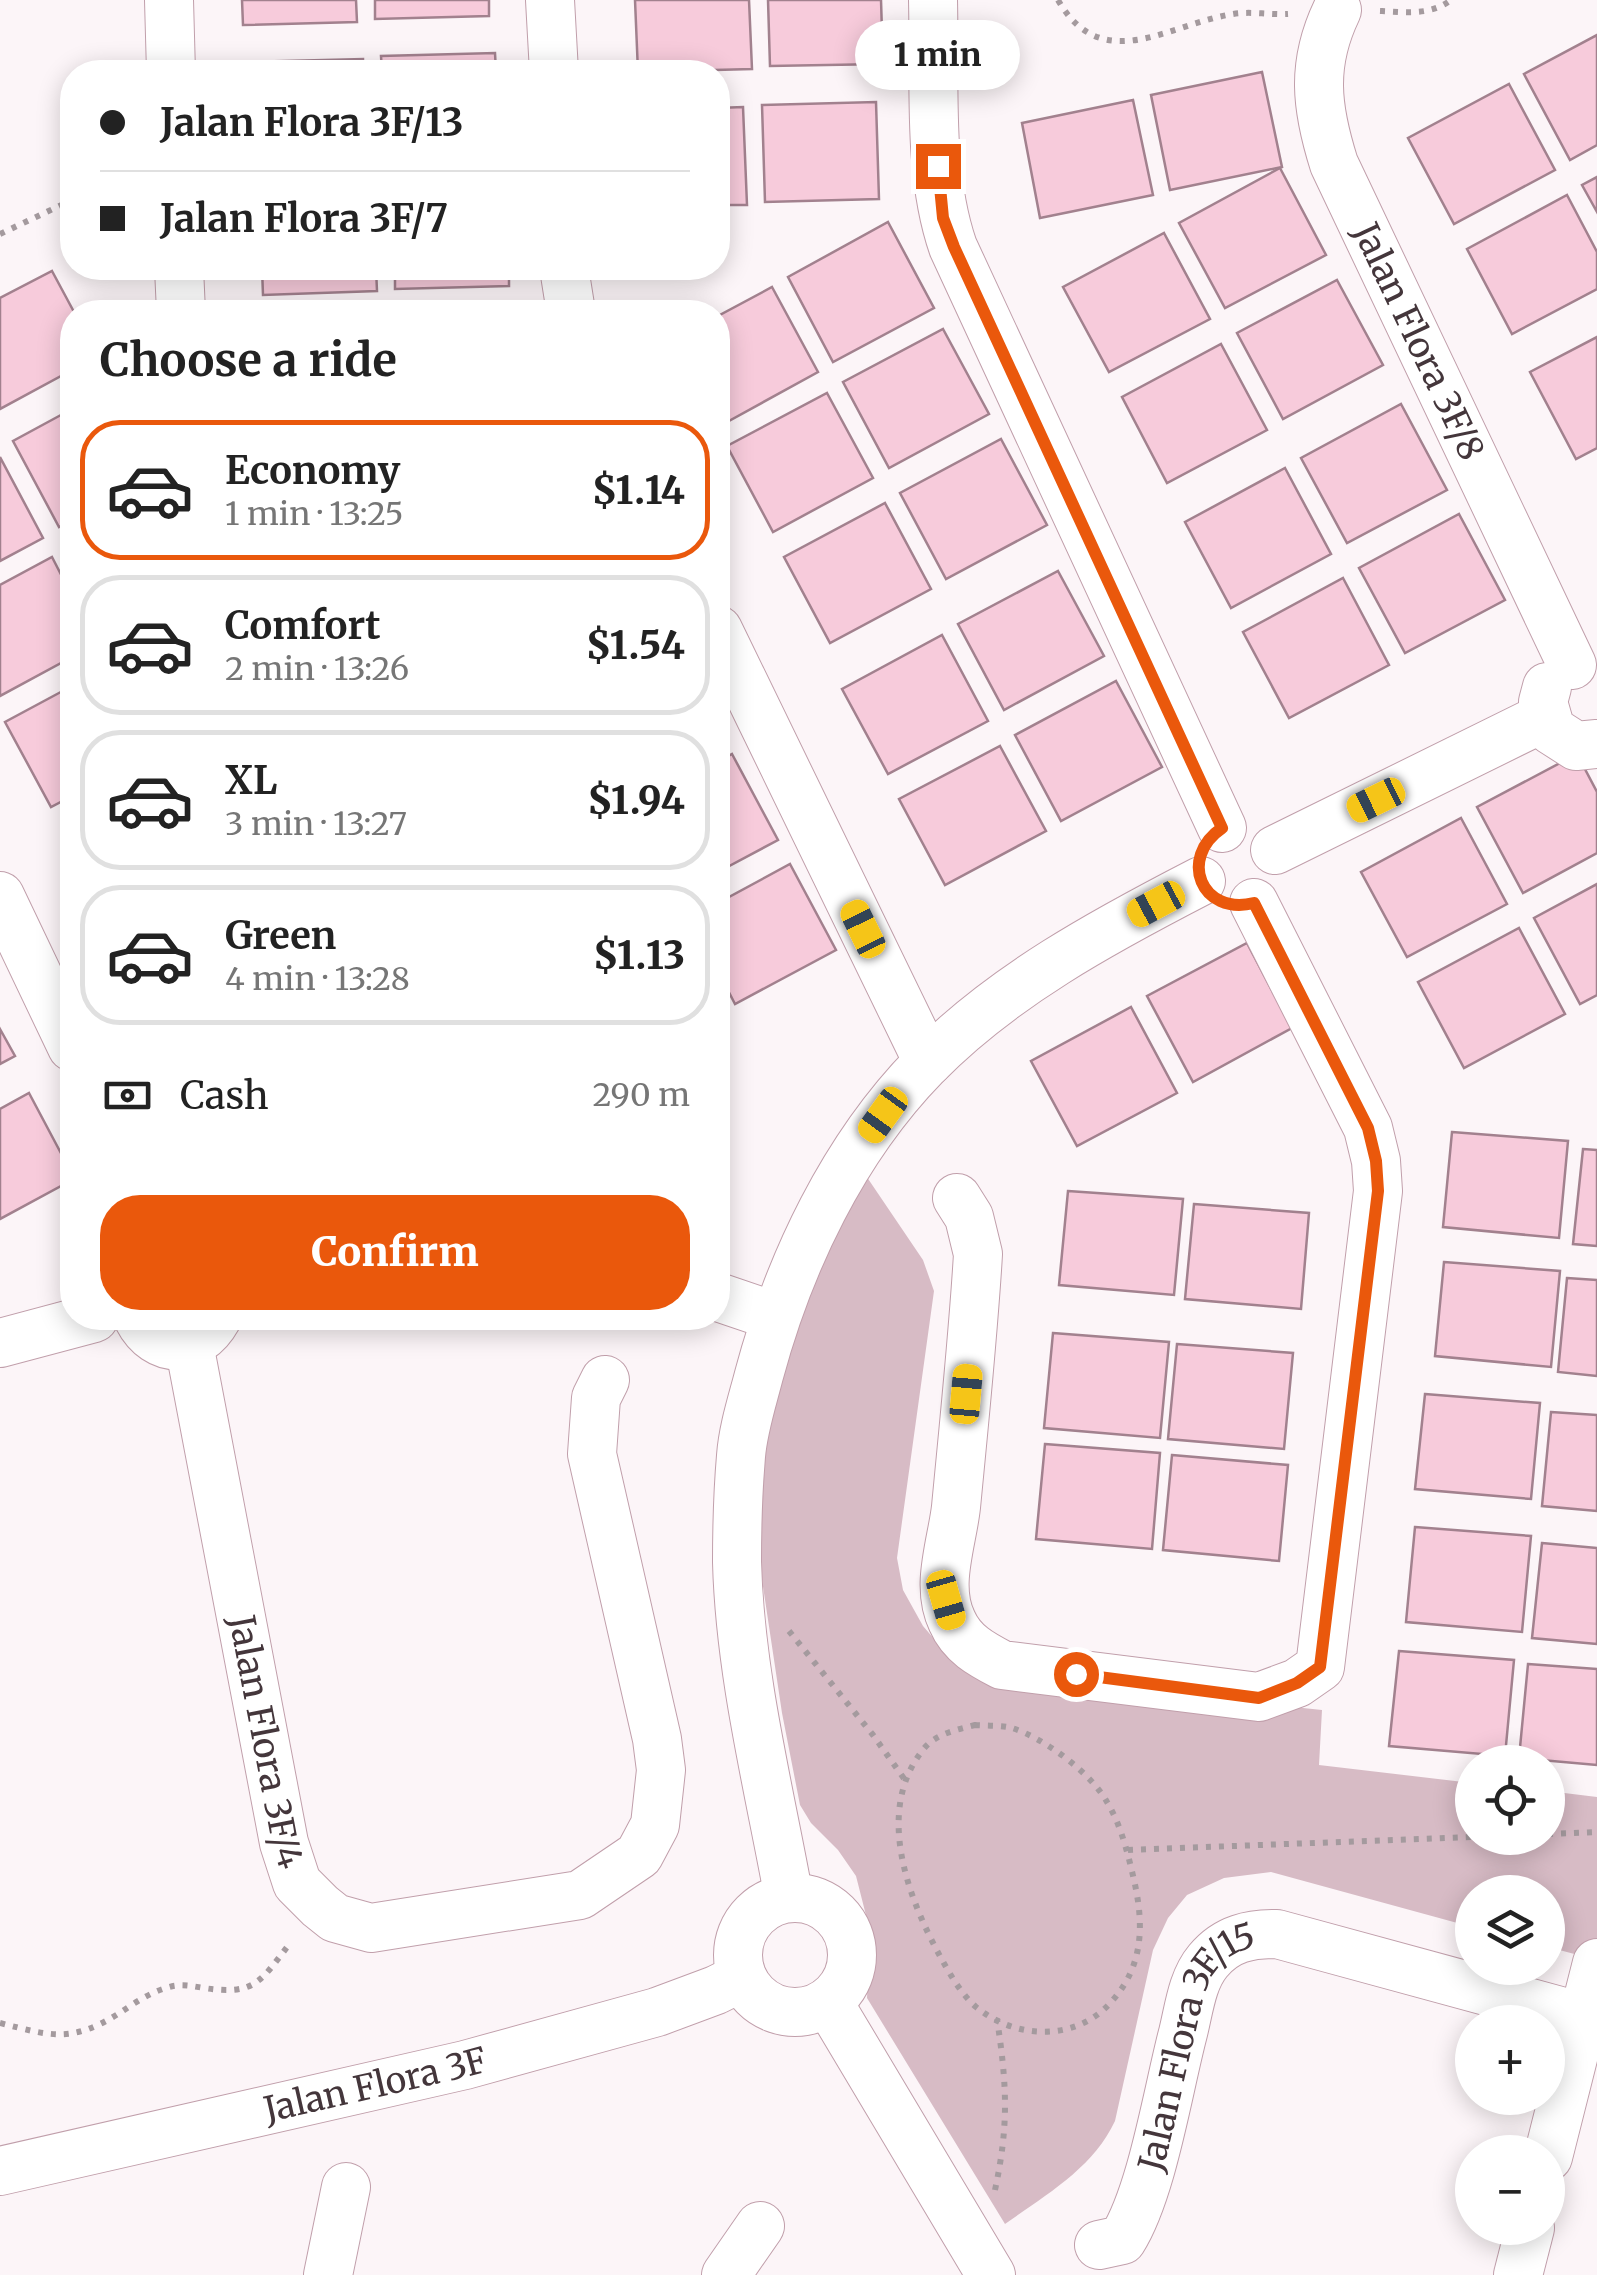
<!DOCTYPE html>
<html lang="en">
<head>
<meta charset="utf-8">
<style>
	:root { --surface:#fff; --page:#f6f6f6; --text:#222; --muted:#767676; --line:#e0e0e0; --accent:#ea580c }
	body { margin:0; font-family:Merriweather,serif; background:var(--page); color:var(--text); height:100vh; display:flex; flex-direction:column; font-size:38px; white-space:nowrap }
	* { box-sizing:border-box; margin:0 }
	p { font-size:32px; color:var(--muted) }
	.icon { flex:none; width:55px; height:55px; fill:none; stroke:currentColor; stroke-width:2; stroke-linecap:round; stroke-linejoin:round }
	.map { position:relative; flex:1; overflow:hidden }
	.sheet { position:absolute; left:60px; top:300px; width:670px; height:1030px; display:flex; flex-direction:column; background:var(--surface); border-radius:40px; box-shadow:0 5px 25px #0003 }
	.sheet>* { flex:none }
	.guide { position:absolute; left:60px; top:60px; width:670px; height:220px; border-radius:40px; box-shadow:0 5px 25px #0003; display:grid; align-content:center; height:220px; padding:0 40px; background:var(--surface) }
	.tools { position:absolute; left:1455px; top:1745px; display:grid; gap:20px }
	.tools a { display:grid; place-items:center; width:110px; height:110px; border-radius:50%; background:var(--surface); box-shadow:0 5px 25px #0003; font-size:50px }
	.end { position:absolute; width:45px; height:45px; margin:-22px; border:12px solid #ea580c; background:#fff; box-shadow:0 0 0 5px #fff }
	.from { border-radius:50% }
	.bubble { position:absolute; height:70px; border-radius:35px; background:var(--surface); box-shadow:0 5px 25px #0003; font-size:32px; font-weight:800; line-height:70px; text-align:center }
	.car { position:absolute; width:30px; height:60px; margin:-30px -15px; border-radius:12px; box-shadow:0 0 8px 2px #0007; background:linear-gradient(#f5c518 24%,#345 0 40%,#f5c518 0 76%,#345 0 86%,#f5c518 0) }
	.guide b { display:flex; align-items:center; gap:35px; height:95px; font-size:38px }
	.guide b+b { border-top:2px solid var(--line) }
	.guide i { width:25px; height:25px; background:var(--text) }
	ul { padding:0; list-style:none }
	li { display:flex; align-items:center; gap:30px; height:140px; margin:0 20px 15px; padding:0 20px; border:5px solid var(--line); border-radius:40px }
	li div { flex:1 }
	li b { display:block; font-size:38px }
	li em { font-style:normal; font-weight:800 }
	li.selected { border-color:var(--accent) }
	li>.icon { width:90px; height:90px; stroke-width:1.5 }
	h2 { padding:0 40px; font-size:45px; line-height:120px }
	.pay { display:flex; align-items:center; gap:25px; height:110px; padding:0 40px; font-size:38px }
	.pay p { margin-inline-start:auto }
	.action { display:flex; gap:20px; margin-top:auto; padding:20px 40px }
	.action a { flex:1; height:115px; border-radius:40px; background:var(--accent); color:#fff; font-size:40px; font-weight:800; line-height:115px; text-align:center }
	.map>svg:first-child { display:block }
</style>
</head>
<body>
<div class="map">
<svg width="1597" height="2275" viewBox="0 0 1597 2275">
	<rect width="100%" height="100%" fill="#fcf5f8"/>
	<path fill="#d7bbc5" d="M856 1161 923 1260 934 1291 897 1558 903 1590 923 1626 953 1661 994 1676 1322 1710 1319 1765 1472 1783V1838H1548V1791L1597 1797V1960L1548 1947V1892H1472V1927L1271 1872 1224 1878 1187 1895 1168 1918 1153 1950 1115 2121C1093 2168 1047 2194 1005 2224L867 1998 870 1931 856 1876 838 1850 811 1823 800 1805 782 1713 758 1553 762 1406Z"/>
	<g fill="#f7cbdb" stroke="#a2818e" stroke-width="2.5">
		<polygon points="242,0 356,0 357,22 243,25"/>
		<polygon points="375,0 489,0 489,16 375,19"/>
		<polygon points="635,0 749,0 752,69 638,72"/>
		<polygon points="768,0 881,0 883,64 770,66"/>
		<polygon points="1597,35 1597,145 1570,160 1524,74"/>
		<polygon points="495,53 496,72 382,72 381,56"/>
		<polygon points="363,59 363,72 249,72 249,62"/>
		<polygon points="1262,72 1282,167 1170,190 1151,95"/>
		<polygon points="1509,84 1555,170 1454,224 1408,138"/>
		<polygon points="1133,100 1153,195 1040,218 1022,123"/>
		<polygon points="876,102 879,199 765,202 762,105"/>
		<polygon points="743,107 747,205 718,205 718,108"/>
		<polygon points="1280,168 1326,255 1225,308 1179,223"/>
		<polygon points="1597,177 1597,212 1582,185"/>
		<polygon points="1567,195 1597,252 1597,289 1512,334 1467,249"/>
		<polygon points="888,222 934,308 833,362 788,277"/>
		<polygon points="1164,233 1210,319 1109,372 1063,287"/>
		<polygon points="262,268 376,268 377,291 263,295"/>
		<polygon points="395,268 509,268 509,286 395,289"/>
		<polygon points="52,271 74,312 72,370 0,409 0,298"/>
		<polygon points="1337,280 1383,365 1283,419 1237,333"/>
		<polygon points="772,287 818,372 718,427 718,316"/>
		<polygon points="943,329 989,414 889,468 843,382"/>
		<polygon points="1597,337 1597,448 1576,459 1530,372"/>
		<polygon points="1221,344 1267,430 1167,483 1122,397"/>
		<polygon points="827,393 873,478 773,532 727,446"/>
		<polygon points="1401,404 1447,490 1347,543 1301,458"/>
		<polygon points="72,409 72,520 59,527 13,441"/>
		<polygon points="1001,439 1047,525 946,579 900,493"/>
		<polygon points="0,457 43,538 0,561"/>
		<polygon points="1285,468 1331,554 1231,608 1185,522"/>
		<polygon points="885,503 931,589 830,643 784,557"/>
		<polygon points="1459,514 1505,600 1405,653 1359,568"/>
		<polygon points="52,557 72,596 72,657 0,696 0,585"/>
		<polygon points="1058,571 1104,656 1004,710 958,624"/>
		<polygon points="1343,578 1389,665 1289,718 1243,632"/>
		<polygon points="942,635 988,721 888,774 842,689"/>
		<polygon points="1116,681 1162,767 1061,821 1015,735"/>
		<polygon points="72,686 72,796 51,807 5,722"/>
		<polygon points="1000,746 1046,831 945,885 899,799"/>
		<polygon points="732,754 778,840 718,872 718,762"/>
		<polygon points="1577,754 1597,792 1597,853 1523,893 1477,807"/>
		<polygon points="1461,818 1507,904 1407,957 1361,872"/>
		<polygon points="790,864 836,950 735,1004 718,971 718,903"/>
		<polygon points="1597,884 1597,995 1580,1004 1534,918"/>
		<polygon points="1519,928 1565,1014 1464,1068 1418,982"/>
		<polygon points="1247,943 1292,1028 1193,1082 1147,996"/>
		<polygon points="1131,1007 1177,1093 1077,1146 1031,1061"/>
		<polygon points="0,1029 15,1056 0,1064"/>
		<polygon points="29,1093 72,1174 72,1180 0,1219 0,1109"/>
		<polygon points="1452,1132 1568,1141 1559,1238 1443,1227"/>
		<polygon points="1583,1149 1597,1150 1597,1246 1573,1244"/>
		<polygon points="1068,1191 1183,1199 1174,1295 1059,1285"/>
		<polygon points="1194,1204 1309,1213 1301,1309 1185,1299"/>
		<polygon points="1444,1262 1560,1271 1551,1367 1435,1356"/>
		<polygon points="1567,1278 1597,1280 1597,1376 1558,1372"/>
		<polygon points="1053,1333 1169,1342 1160,1438 1044,1428"/>
		<polygon points="1177,1344 1293,1353 1284,1449 1168,1439"/>
		<polygon points="1425,1394 1540,1403 1531,1499 1415,1489"/>
		<polygon points="1551,1412 1597,1415 1597,1511 1542,1506"/>
		<polygon points="1045,1444 1160,1453 1152,1549 1036,1539"/>
		<polygon points="1172,1455 1288,1465 1279,1561 1163,1550"/>
		<polygon points="1415,1527 1531,1536 1522,1632 1406,1622"/>
		<polygon points="1542,1543 1597,1548 1597,1644 1532,1638"/>
		<polygon points="1399,1651 1514,1660 1505,1756 1389,1746"/>
		<polygon points="1528,1664 1597,1669 1597,1765 1519,1758"/>
	</g>
	<g fill="none" stroke-linecap="round" stroke-linejoin="round">
		<defs>
			<g id="street">
				<polyline points="169,0 171,72"/>
				<polyline points="550,0 554,72"/>
				<path d="M933 0C935 79 927 172 953 247L1222 828"/>
				<path id="s1" d="M1337 10C1311 64 1316 107 1334 164L1572 665"/>
				<polyline points="179,268 181,312"/>
				<polyline points="564,268 571,312"/>
				<polyline points="718,630 928,1062"/>
				<polyline points="1547,687 1543,702 1551,730 1576,746 1597,744"/>
				<polyline points="1275,850 1545,717"/>
				<polyline points="0,896 72,1047"/>
				<path d="M957 1198 969 1217 978 1254C973 1338 964 1423 956 1507 952 1543 935 1586 952 1621 962 1644 981 1654 1002 1665L1259 1697 1297 1683 1320 1667 1378 1191 1376 1161 1368 1128 1254 903"/>
				<polyline points="718,1297 774,1316"/>
				<path d="M138 1318C157 1355 197 1354 217 1318"/>
				<polyline points="0,1343 94,1318"/>
				<path id="s2" d="M189 1344 284 1843 297 1883 320 1906 335 1918 371 1928 580 1895 639 1855 655 1825 661 1770 657 1739 592 1454 596 1398 605 1380"/>
				<path d="M789 1898C769 1788 740 1675 737 1562 737 1528 738 1491 741 1456 743 1429 752 1402 759 1375 789 1263 843 1149 925 1065 1002 986 1104 931 1201 881"/>
				<circle cx="795" cy="1955" r="57"/>
				<polyline points="828,2002 991,2275"/>
				<polyline points="1548,2157 1597,1963"/>
				<path id="s3" d="M0 2171 465 2065 657 2012 716 1990 742 1977"/>
				<path id="s4" d="M1099 2245 1122 2240C1152 2193 1168 2090 1183 2033 1189 2009 1192 1980 1208 1961 1227 1938 1250 1934 1277 1934L1582 2017"/>
				<polyline points="328,2275 346,2187"/>
				<polyline points="726,2275 760,2226"/>
				<polyline points="1518,2275 1530,2228"/>
			</g>
		</defs>
		<use href="#street" stroke="#c19fab" stroke-width="50"/>
		<g stroke="#a49a9e" stroke-width="6" stroke-dasharray="5 8" stroke-linecap="butt">
			<path d="M1058 0C1102 77 1169 24 1233 14 1251 11 1270 15 1288 14"/>
			<path d="M1380 11C1405 12 1430 16 1451 0"/>
			<polyline points="0,234 72,200"/>
			<polyline points="789,1631 873,1735 905,1780"/>
			<path d="M975 1725C987 1726 1001 1725 1012 1728 1044 1738 1091 1773 1107 1802 1121 1825 1128 1854 1134 1880 1144 1924 1144 1965 1112 2001 1077 2042 1016 2040 976 2007 961 1994 950 1974 941 1958 908 1898 875 1812 922 1751 934 1734 956 1730 975 1725Z"/>
			<polyline points="1548,1834 1597,1832"/>
			<polyline points="1128,1850 1472,1837"/>
			<path d="M0 2023C51 2036 71 2043 118 2014 133 2004 149 1993 166 1988 179 1983 191 1986 204 1988 257 1996 261 1980 291 1942"/>
			<path d="M995 2190C1009 2125 1007 2085 997 2019"/>
		</g>
		<use href="#street" stroke="#fff" stroke-width="48"/>
	</g>
	<g fill="none" stroke-linecap="round" stroke-linejoin="round">
		<path stroke="#ea580c" stroke-width="12" d="M938 166 943 218 954 247 1222 828C1178 858 1201 916 1254 903L1368 1128 1376 1161 1378 1191 1320 1667 1297 1683 1259 1698 1076 1674"/>
	</g>
	<g text-anchor="middle" stroke-width="8" stroke-linejoin="round" paint-order="stroke">
		<g font-size="35" fill="#44363b" stroke="#fff">
			<text dy="12" stroke="none"><textPath href="#s1" startOffset="355">Jalan Flora 3F/8</textPath></text>
			<text dy="12" stroke="none"><textPath href="#s2" startOffset="405">Jalan Flora 3F/4</textPath></text>
			<text dy="12" stroke="none"><textPath href="#s4" startOffset="235">Jalan Flora 3F/15</textPath></text>
			<text dy="12" stroke="none"><textPath href="#s3" startOffset="385">Jalan Flora 3F</textPath></text>
		</g>
	</g>
</svg>
<div class="tools">
<a><svg class="icon" aria-label="locate" viewBox="0 0 24 24"><circle cx="12" cy="12" r="6"/><path d="M12 2v4M12 18v4M2 12h4M18 12h4"/></svg></a>
<a><svg class="icon" aria-label="layers" viewBox="0 0 24 24"><path d="M12 4l9 5-9 5-9-5zM3 14l9 5 9-5"/></svg></a>
<a>+</a>
<a>−</a>
</div>
<i class="end from" style="left:1076px;top:1674px"></i>
<i class="end" style="left:938px;top:166px"></i>
<div class="bubble" style="left:855px;top:20px;width:165px">1 min</div>
<i class="car" style="left:1376px;top:800px;rotate:244deg"></i>
<i class="car" style="left:1156px;top:904px;rotate:242deg"></i>
<i class="car" style="left:863px;top:929px;rotate:334deg"></i>
<i class="car" style="left:883px;top:1115px;rotate:216deg"></i>
<i class="car" style="left:966px;top:1394px;rotate:5deg"></i>
<i class="car" style="left:946px;top:1600px;rotate:164deg"></i>
<div class="guide">
<b><i class="from"></i>Jalan Flora 3F/13</b>
<b><i></i>Jalan Flora 3F/7</b>
</div>
<section class="sheet">
<h2>Choose a ride</h2>
<ul>
<li class="selected"><svg class="icon" aria-label="car" viewBox="0 0 24 24"><path d="M5 17H2v-5l4-1 3-4h7l3 4 3 1v5h-3M9 17h6M6 11h13"/><circle cx="7" cy="17" r="2"/><circle cx="17" cy="17" r="2"/></svg><div><b>Economy</b><p>1 min · 13:25</p></div><em>$1.14</em></li>
<li><svg class="icon" aria-label="car" viewBox="0 0 24 24"><path d="M5 17H2v-5l4-1 3-4h7l3 4 3 1v5h-3M9 17h6M6 11h13"/><circle cx="7" cy="17" r="2"/><circle cx="17" cy="17" r="2"/></svg><div><b>Comfort</b><p>2 min · 13:26</p></div><em>$1.54</em></li>
<li><svg class="icon" aria-label="car" viewBox="0 0 24 24"><path d="M5 17H2v-5l4-1 3-4h7l3 4 3 1v5h-3M9 17h6M6 11h13"/><circle cx="7" cy="17" r="2"/><circle cx="17" cy="17" r="2"/></svg><div><b>XL</b><p>3 min · 13:27</p></div><em>$1.94</em></li>
<li><svg class="icon" aria-label="car" viewBox="0 0 24 24"><path d="M5 17H2v-5l4-1 3-4h7l3 4 3 1v5h-3M9 17h6M6 11h13"/><circle cx="7" cy="17" r="2"/><circle cx="17" cy="17" r="2"/></svg><div><b>Green</b><p>4 min · 13:28</p></div><em>$1.13</em></li>
</ul>
<div class="pay"><svg class="icon" aria-label="cash" viewBox="0 0 24 24"><path d="M3 7h18v10H3z"/><circle cx="12" cy="12" r="2"/></svg>Cash<p>290 m</p></div>
<div class="action"><a>Confirm</a></div>
</section>
</div>
</body>
</html>
